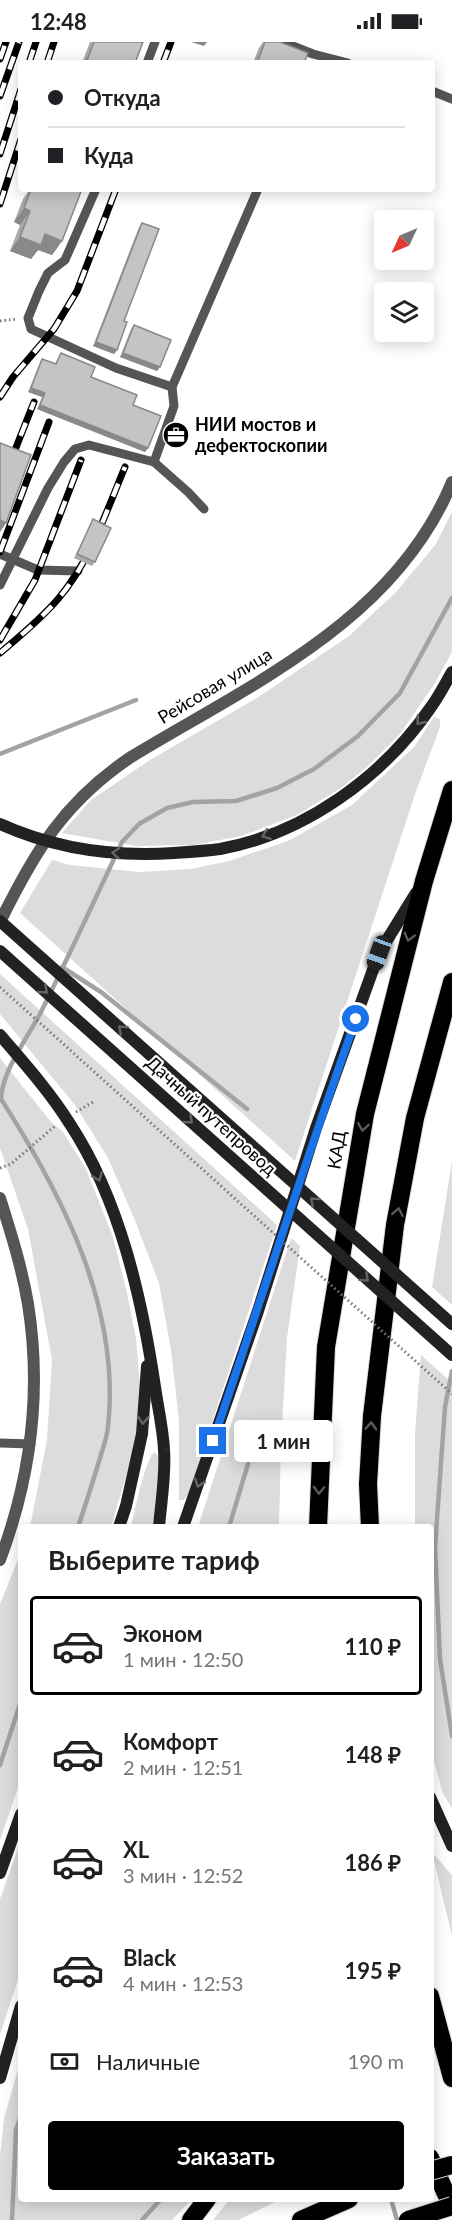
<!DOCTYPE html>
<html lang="ru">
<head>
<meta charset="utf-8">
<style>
	:root { --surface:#fff; --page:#f2f2f2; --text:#202124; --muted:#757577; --line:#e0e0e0; --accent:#000 }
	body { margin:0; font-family:Lato,sans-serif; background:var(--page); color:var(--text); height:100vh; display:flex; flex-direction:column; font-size:22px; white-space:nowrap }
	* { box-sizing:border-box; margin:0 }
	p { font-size:20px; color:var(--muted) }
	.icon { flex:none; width:33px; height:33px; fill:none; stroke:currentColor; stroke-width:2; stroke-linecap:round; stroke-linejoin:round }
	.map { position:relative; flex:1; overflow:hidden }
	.panel { position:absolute; left:18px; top:1482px; width:416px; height:678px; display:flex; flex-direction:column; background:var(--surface); border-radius:6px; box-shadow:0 3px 15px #0003 }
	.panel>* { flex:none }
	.top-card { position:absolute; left:18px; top:18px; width:417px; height:132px; border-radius:6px; box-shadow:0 3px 15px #0003; display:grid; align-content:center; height:132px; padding:0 30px; background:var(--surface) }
	.needle { width:39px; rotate:226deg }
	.buttons { position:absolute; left:374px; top:168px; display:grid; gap:12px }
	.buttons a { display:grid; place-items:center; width:60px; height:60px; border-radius:6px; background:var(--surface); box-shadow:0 3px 15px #0003; font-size:30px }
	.end { position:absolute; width:27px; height:27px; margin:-14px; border:8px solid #1a73e8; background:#fff; box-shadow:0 0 0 3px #fff }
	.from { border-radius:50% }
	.bubble { position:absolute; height:42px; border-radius:6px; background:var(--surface); box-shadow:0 3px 15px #0003; font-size:20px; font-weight:700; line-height:42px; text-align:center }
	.car { position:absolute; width:18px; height:36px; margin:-18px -9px; border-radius:8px; box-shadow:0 0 4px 2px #0007; background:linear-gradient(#222 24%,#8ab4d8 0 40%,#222 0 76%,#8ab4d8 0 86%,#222 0) }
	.top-card b { display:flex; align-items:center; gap:21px; height:57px; font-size:22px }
	.top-card b+b { border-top:2px solid var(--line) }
	.top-card i { width:15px; height:15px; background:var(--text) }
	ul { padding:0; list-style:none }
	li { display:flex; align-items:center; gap:18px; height:99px; margin:0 12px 9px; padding:0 18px; border:3px solid transparent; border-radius:6px }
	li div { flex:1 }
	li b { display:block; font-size:22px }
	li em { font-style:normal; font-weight:700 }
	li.selected { border-color:var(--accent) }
	li>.icon { width:54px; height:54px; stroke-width:1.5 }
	h2 { padding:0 30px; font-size:27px; line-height:72px }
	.pay { display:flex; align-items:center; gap:15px; height:66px; padding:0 30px; font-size:22px }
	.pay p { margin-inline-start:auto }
	.primary-button { display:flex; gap:12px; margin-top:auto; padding:12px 30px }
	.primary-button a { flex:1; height:69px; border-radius:6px; background:var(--accent); color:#fff; font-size:24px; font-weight:700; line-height:69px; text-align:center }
	.status { display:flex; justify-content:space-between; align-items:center; height:42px; padding:0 30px; background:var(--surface); direction:ltr }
	.status svg { height:16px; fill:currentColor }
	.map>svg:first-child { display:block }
</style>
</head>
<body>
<div class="status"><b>12:48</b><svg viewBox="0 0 49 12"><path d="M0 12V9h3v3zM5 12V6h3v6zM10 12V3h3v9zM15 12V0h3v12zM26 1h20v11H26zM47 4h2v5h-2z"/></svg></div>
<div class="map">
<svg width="452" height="2178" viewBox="0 0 452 2178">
	<rect width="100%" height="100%" fill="#fff"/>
	<g fill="#dcdcdc">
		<polygon points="452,470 452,610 435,641 400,692 367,725 341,746 297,773 241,794 194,803 136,804 62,791 91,758 150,718 257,656 349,594 396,550 436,502"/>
		<polygon points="434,675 440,677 440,685 415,752 295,1119 20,871 52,818 70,823 139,830 191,827 229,819 288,799 352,763 414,705"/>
		<polygon points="0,932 277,1183 188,1453 184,1458 179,1458 179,1379 171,1308 159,1241 134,1176 108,1116 75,1063 0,972"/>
		<polygon points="0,1016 51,1080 63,1090 86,1127 113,1195 127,1251 136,1297 141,1355 136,1400 111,1485 30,1485 47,1398 52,1318 28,1187 0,1106"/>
		<polygon points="452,1119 452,1263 432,1245"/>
		<polygon points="291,1196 300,1204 287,1296 281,1403 279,1485 198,1485"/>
		<polygon points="421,1313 452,1341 452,1766 443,1752 431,1708 430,1485 415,1485 415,1390"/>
		<path d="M154 1410 160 1415 153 1485H131C135 1468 144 1422 154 1410Z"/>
		<polygon points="21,1510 21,1737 0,1798 0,1562"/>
		<polygon points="21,1798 21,1928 0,1993 0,1857"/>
		<polygon points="432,1810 452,1833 452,1894"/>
		<polygon points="21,2017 21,2157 192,2157 172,2178 0,2178 0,2114 4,2076"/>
		<polygon points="230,2157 281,2157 238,2178 213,2178"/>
	</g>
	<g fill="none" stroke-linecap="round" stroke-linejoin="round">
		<g stroke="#a3a3a3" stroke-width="4.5">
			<polyline points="0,712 136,658"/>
			<polyline points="62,925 101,950 247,1067"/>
			<polyline points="452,1329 445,1365 435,1505 440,1617 452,1694"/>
			<path d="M78 1485C86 1462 93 1439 100 1416 103 1406 107 1395 108 1385 121 1267 63 1154 1 1057 2 1029 28 995 41 970 69 914 95 857 122 800L139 782 167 766 193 760 236 759 277 746 314 727 358 694 400 651 452 556"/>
			<polyline points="229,1485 248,1422"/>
			<polyline points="0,1723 21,1659"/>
			<polyline points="391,2157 397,2178"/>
			<polyline points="12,2178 16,2088 21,2074"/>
			<polyline points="142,2178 161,2157"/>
		</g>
		<defs>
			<g id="motorway">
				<polyline points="318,1485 326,1305 365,1072 424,839 452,748"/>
				<polyline points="370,1485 368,1442 372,1374 395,1183 415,1076 452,940"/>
				<polyline points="430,1954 452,2036"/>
				<polyline points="430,2116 452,2165"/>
				<polyline points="191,2178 207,2157"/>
				<polyline points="301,2178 349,2157"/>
			</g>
		</defs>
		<use href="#motorway" stroke="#dbdbdb" stroke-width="20"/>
		<g stroke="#777" stroke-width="3" stroke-dasharray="1.5 3" stroke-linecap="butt">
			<polyline points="0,279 17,277"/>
			<polyline points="76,1070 93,1060"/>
			<polyline points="0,1126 11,1122 55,1084"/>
		</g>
		<g stroke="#555" stroke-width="9">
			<polyline points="283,0 313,12 348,21"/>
			<polyline points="147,21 155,0"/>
			<polyline points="432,49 452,57"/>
			<polyline points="96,147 65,218 48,231 39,249 28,276 31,287 116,326 172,345 258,147"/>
			<polyline points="172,345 174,364 154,420 188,450 204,467"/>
			<polyline points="0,512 38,528 78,529"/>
			<polyline points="0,543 48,446 64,420 75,407 89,403 154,420"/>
			<polyline points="0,1401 31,1402"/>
		</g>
		<g stroke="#555" stroke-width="12">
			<path d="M0 880C35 809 64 760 131 715 251 642 395 579 452 440"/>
			<path d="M0 1156C11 1191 22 1226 28 1262 42 1350 31 1435 0 1518"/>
		</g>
		<g stroke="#222" stroke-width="12">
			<path d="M174 811C189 810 205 809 220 807 304 792 383 735 431 665 439 654 445 642 452 630"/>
			<path d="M0 993C25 1022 50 1050 70 1082 120 1158 142 1257 155 1345 158 1366 163 1387 164 1408 166 1432 161 1460 159 1485"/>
			<polyline points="119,1485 126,1464 142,1392 147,1324"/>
			<polyline points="183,1485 258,1269 316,1086 379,911 416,851"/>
			<polyline points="430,1755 452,1804"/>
			<polyline points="0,1831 21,1772"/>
			<polyline points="0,2036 21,1964"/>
		</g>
		<use href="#motorway" stroke="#000" stroke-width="18"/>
		<defs>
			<g id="rail">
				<polyline points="0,17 6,0"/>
				<polyline points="29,21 36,0"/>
				<polyline points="47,21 54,0"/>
				<polyline points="163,21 171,0"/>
				<polyline points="0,54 19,0"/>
				<polyline points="0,112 21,47"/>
				<polyline points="0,162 21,97"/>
				<polyline points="0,355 13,335 54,287 77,249 116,147"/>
				<polyline points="0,446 34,360"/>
				<polyline points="0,510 49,380"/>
				<polyline points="0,598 35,538 81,418"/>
				<path d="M0 611C20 594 41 577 58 557 90 520 106 470 125 425"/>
			</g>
		</defs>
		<use href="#rail" stroke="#000" stroke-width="7"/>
		<use href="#rail" stroke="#fff" stroke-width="4.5" stroke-dasharray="14" stroke-linecap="butt"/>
		<defs>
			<g id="motorway-bridge">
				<polyline points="430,2129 452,2123"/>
				<polyline points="408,2178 452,2164"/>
			</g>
		</defs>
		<use href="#motorway-bridge" stroke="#dbdbdb" stroke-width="20" stroke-linecap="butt"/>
		<polyline stroke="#777" stroke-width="3" stroke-dasharray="1.5 3" stroke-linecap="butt" points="0,945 452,1352"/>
		<g stroke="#222" stroke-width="12">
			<path d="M0 782C55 807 114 815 174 811"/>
			<polyline points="0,879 452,1282"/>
			<polyline points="0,909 452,1313"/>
		</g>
		<use href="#motorway-bridge" stroke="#000" stroke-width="18"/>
	</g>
	<g fill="#a9a9a9">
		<polygon points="90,0 143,0 135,21 82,21"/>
		<polygon points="263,0 280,0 304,21 253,21 259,6"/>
		<polygon points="30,147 82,147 62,199 52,213 38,208 31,217 10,209 20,183 14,180 23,157"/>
		<polygon points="142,181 124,279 117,308 114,312 93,304 139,185"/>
		<polygon points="134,283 160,325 157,329 120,315 131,287"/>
		<polygon points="61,311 91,335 133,363 148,406 145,410 37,367 42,355 28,350 40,321 42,317 55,322"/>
		<polygon points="93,477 95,520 92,524 74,516"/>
	</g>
	<g fill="#898989">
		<polygon points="191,0 207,0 204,4"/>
		<polygon points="24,166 30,169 20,183 14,180"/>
		<polygon points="45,192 62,199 52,213 38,208 31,217 10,209 20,195"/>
		<polygon points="96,300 117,308 114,312 93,304"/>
		<polygon points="123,311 160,325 157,329 120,315"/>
		<polygon points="31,346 45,351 42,355 28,350"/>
		<polygon points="40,363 148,406 145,410 37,367"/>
		<polygon points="0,478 6,481 0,490"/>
	</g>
	<g fill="#c4c4c4" stroke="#898989" stroke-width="1.5">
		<polygon points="94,0 143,0 135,21 86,21"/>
		<polygon points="265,0 280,0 308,11 304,21 257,21"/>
		<polygon points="31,147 44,147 46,148 47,147 82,147 62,199 45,192 41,203 20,195 30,169 24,166"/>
		<polygon points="142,181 159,187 124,279 127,280 117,308 96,300"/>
		<polygon points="134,283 171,298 160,325 123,311"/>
		<polygon points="61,311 95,325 91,335 137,353 133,363 161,374 148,406 40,363 45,351 31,346 42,317 56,322"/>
		<polygon points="0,401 31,413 6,481 0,478"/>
		<polygon points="93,477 111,486 95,520 77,512"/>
	</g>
	<defs><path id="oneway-chevron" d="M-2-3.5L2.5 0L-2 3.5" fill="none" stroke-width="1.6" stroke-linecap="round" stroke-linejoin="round" transform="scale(1.5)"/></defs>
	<g stroke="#646464">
		<use href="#oneway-chevron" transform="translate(420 679) rotate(129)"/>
		<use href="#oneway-chevron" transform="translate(266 793) rotate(160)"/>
		<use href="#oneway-chevron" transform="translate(116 811) rotate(-175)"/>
		<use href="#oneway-chevron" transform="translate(44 948) rotate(42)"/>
		<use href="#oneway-chevron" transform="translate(122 987) rotate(-138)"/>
		<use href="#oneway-chevron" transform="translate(189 1078) rotate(42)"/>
		<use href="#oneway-chevron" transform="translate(98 1135) rotate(68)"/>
		<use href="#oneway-chevron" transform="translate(314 1159) rotate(-138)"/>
		<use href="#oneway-chevron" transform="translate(365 1236) rotate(42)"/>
		<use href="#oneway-chevron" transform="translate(143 1378) rotate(94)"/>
		<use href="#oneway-chevron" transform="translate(199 1441) rotate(109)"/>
	</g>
	<g stroke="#595959">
		<use href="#oneway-chevron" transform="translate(409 895) rotate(105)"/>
		<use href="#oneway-chevron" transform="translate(363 1085) rotate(99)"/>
		<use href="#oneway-chevron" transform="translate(398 1170) rotate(-79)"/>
		<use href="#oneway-chevron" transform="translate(371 1384) rotate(-87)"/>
		<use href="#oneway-chevron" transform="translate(319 1448) rotate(92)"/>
	</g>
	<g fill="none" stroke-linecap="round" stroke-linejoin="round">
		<path stroke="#1a73e8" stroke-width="8" d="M213 1399C261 1258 306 1117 356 977"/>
	</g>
	<defs>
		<symbol id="office-disc" viewBox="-11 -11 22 22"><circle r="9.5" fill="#000" stroke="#fff"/><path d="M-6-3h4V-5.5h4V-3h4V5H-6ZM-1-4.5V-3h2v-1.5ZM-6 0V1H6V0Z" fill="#fff"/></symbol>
	</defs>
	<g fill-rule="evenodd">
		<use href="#office-disc" x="161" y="378" width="30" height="30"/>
	</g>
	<g text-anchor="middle" stroke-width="4.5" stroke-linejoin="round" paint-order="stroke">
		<g font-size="18" font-weight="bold" fill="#000" stroke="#fff" text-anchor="start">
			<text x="195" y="389">НИИ мостов и<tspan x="195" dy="21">дефектоскопии</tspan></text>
		</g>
		<g font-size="18" fill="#000" stroke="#fff">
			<text transform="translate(215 644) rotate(-31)" y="6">Рейсовая улица</text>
			<text transform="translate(211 1074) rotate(42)" y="6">Дачный путепровод</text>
			<text transform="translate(337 1108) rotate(-81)" y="6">КАД</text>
		</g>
	</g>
</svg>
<div class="buttons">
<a><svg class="needle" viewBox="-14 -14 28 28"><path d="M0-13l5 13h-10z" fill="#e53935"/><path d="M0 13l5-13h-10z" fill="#757577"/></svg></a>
<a><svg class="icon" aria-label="layers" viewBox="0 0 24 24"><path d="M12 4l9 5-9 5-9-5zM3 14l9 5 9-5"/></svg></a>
</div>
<i class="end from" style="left:356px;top:977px"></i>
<i class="end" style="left:213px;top:1399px"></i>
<div class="bubble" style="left:234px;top:1378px;width:99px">1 мин</div>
<i class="car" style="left:379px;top:911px;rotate:200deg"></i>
<div class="top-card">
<b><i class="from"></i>Откуда</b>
<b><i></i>Куда</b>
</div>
<section class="panel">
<h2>Выберите тариф</h2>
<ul>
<li class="selected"><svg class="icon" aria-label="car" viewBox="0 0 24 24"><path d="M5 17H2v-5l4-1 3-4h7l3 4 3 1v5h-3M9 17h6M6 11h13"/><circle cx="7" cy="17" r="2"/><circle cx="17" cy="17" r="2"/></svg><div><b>Эконом</b><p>1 мин · 12:50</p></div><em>110 ₽</em></li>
<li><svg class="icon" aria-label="car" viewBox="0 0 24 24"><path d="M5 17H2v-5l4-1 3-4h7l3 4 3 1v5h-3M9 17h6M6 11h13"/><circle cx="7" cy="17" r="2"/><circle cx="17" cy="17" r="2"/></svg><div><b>Комфорт</b><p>2 мин · 12:51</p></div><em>148 ₽</em></li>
<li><svg class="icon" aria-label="car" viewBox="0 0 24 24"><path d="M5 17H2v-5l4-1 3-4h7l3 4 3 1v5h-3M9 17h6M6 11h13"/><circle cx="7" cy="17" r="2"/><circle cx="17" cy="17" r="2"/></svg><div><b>XL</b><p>3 мин · 12:52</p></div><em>186 ₽</em></li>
<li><svg class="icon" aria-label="car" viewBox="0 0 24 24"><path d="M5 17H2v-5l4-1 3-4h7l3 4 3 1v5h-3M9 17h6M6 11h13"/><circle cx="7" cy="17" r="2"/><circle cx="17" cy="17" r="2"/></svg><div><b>Black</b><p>4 мин · 12:53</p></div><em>195 ₽</em></li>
</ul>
<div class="pay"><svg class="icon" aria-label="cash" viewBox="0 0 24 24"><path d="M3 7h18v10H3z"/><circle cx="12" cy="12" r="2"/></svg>Наличные<p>190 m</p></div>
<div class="primary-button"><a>Заказать</a></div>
</section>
</div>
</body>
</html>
